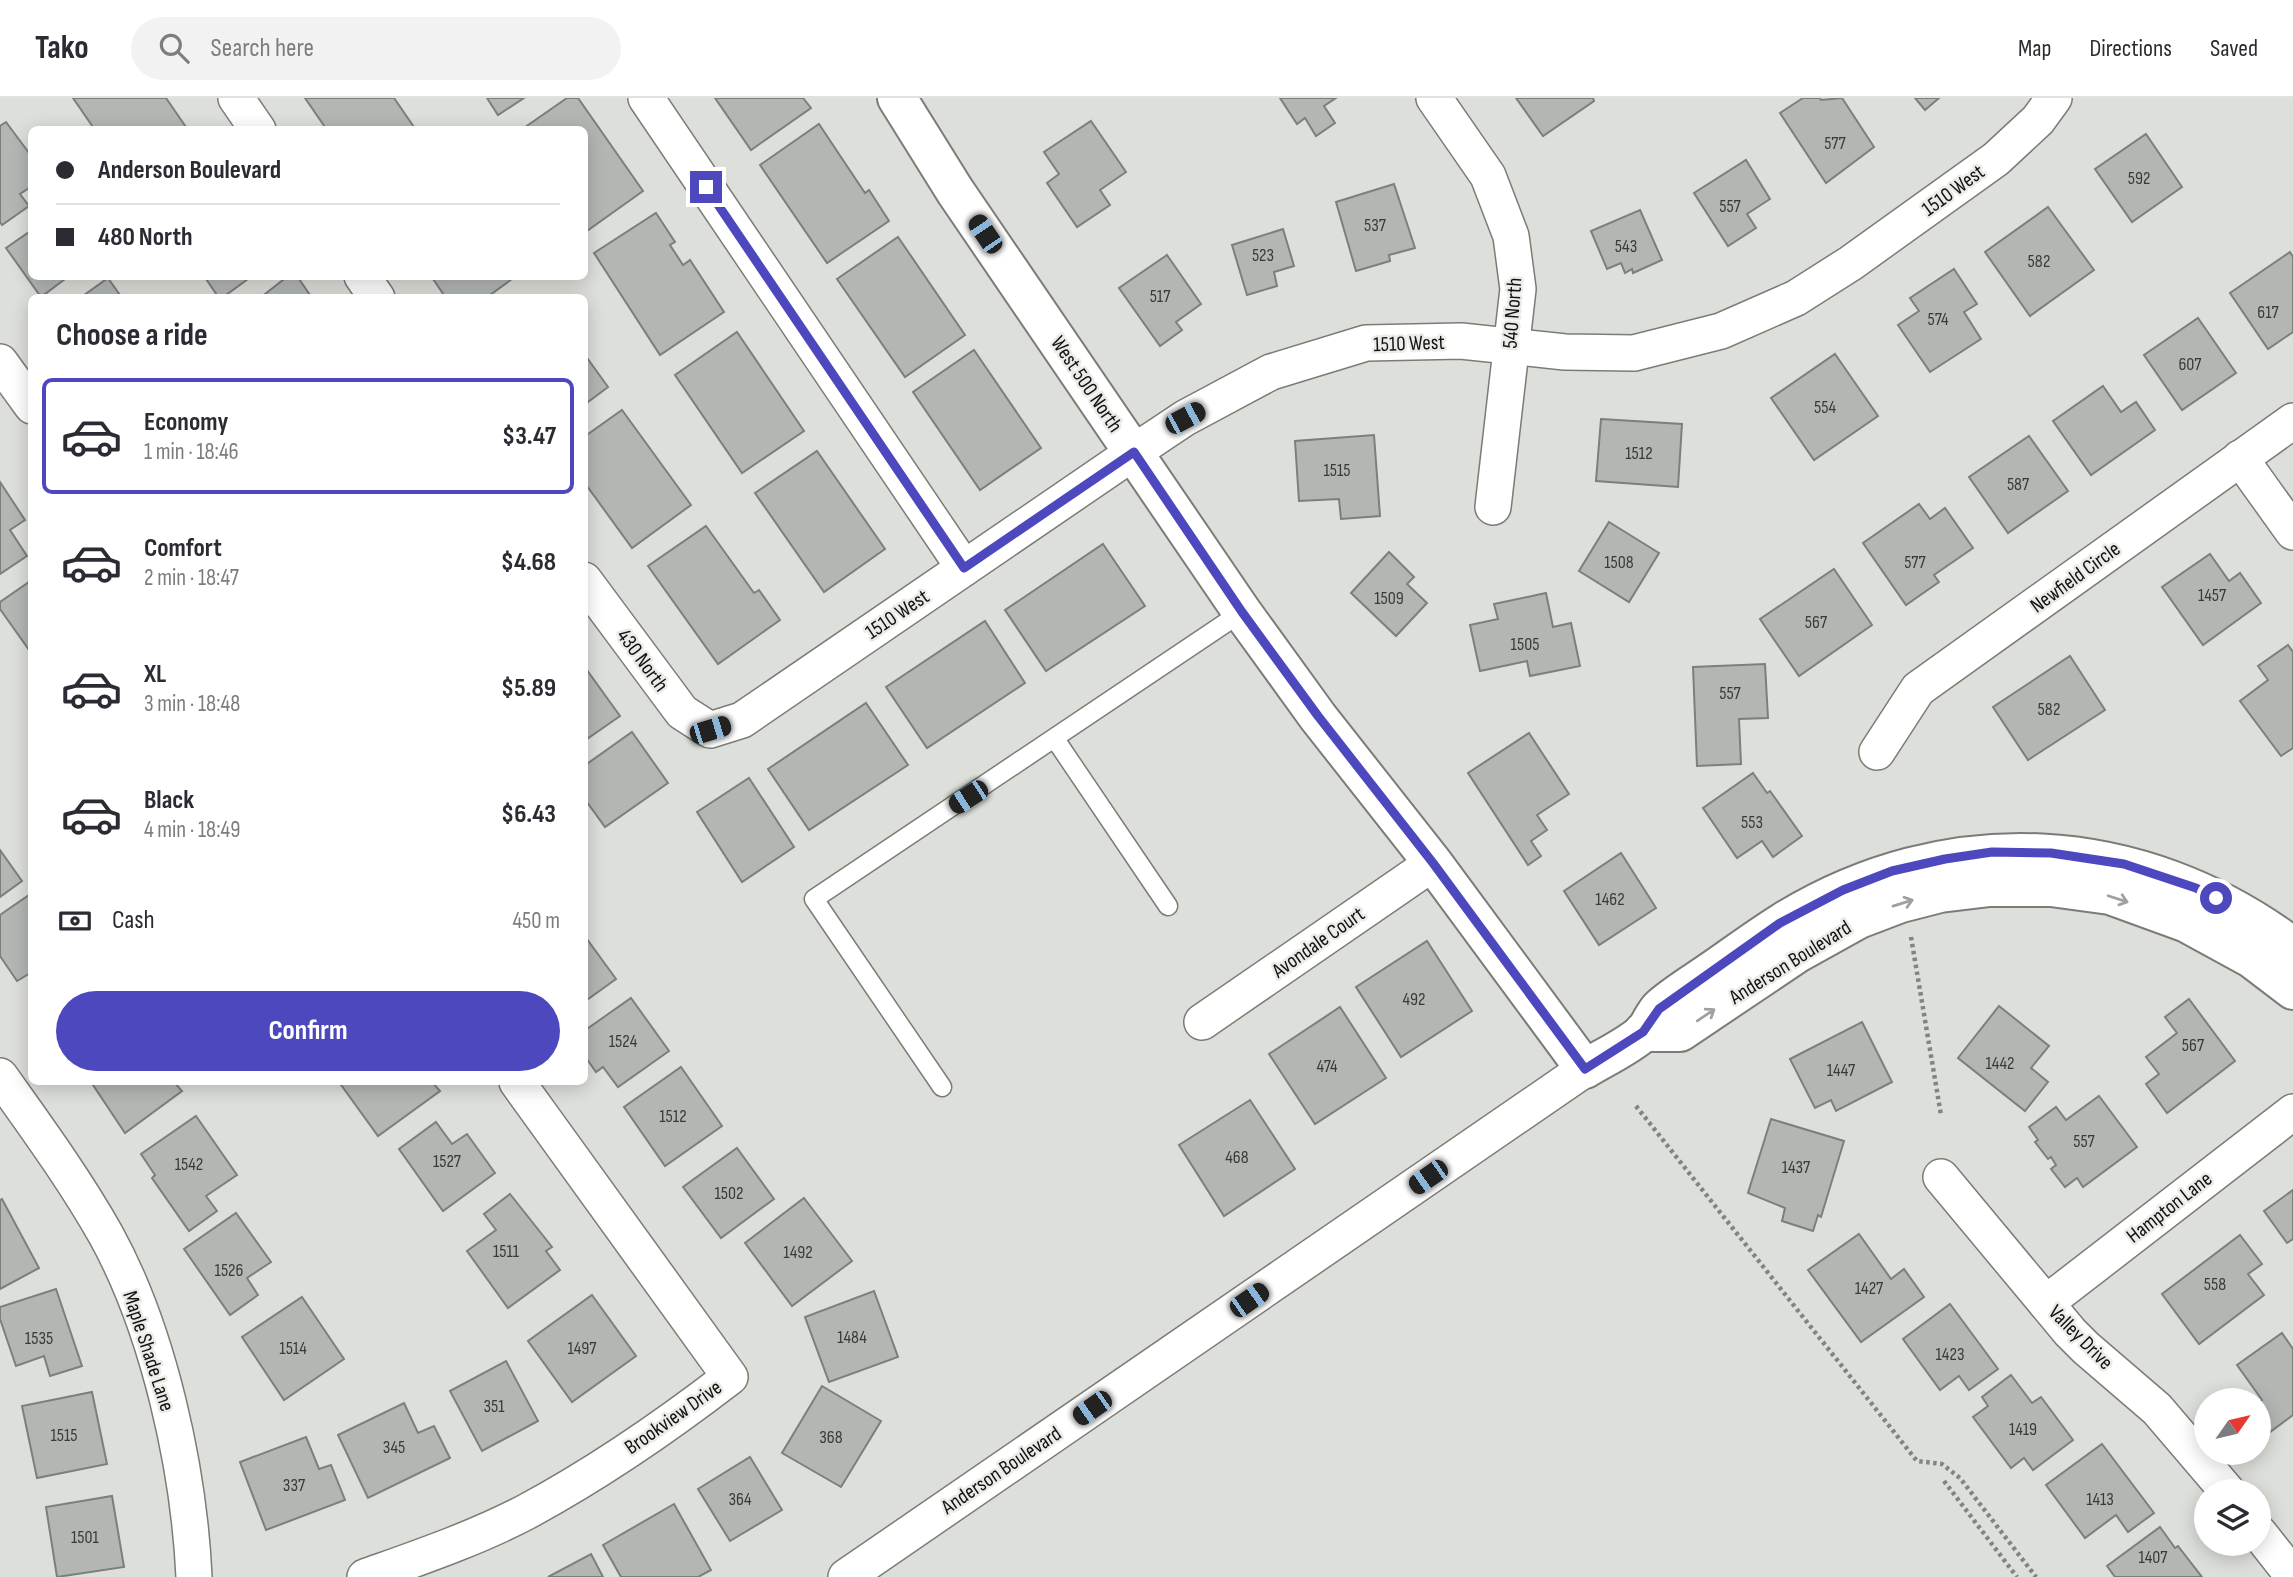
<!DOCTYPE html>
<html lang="en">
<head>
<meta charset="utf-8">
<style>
	:root { --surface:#fff; --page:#f2f2f3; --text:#2b2b33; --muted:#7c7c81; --line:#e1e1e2; --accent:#4e48bf }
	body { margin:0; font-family:"Sofia Sans Condensed",sans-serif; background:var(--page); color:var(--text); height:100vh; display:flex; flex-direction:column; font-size:26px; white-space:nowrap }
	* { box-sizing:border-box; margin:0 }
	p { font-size:23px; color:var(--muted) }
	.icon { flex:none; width:38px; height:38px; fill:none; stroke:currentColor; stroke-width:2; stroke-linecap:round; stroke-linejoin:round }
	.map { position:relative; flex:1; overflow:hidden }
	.panel { position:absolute; left:28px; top:196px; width:560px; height:791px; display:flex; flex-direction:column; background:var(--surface); border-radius:10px; box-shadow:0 4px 18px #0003 }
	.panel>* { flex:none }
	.top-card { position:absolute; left:28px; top:28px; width:560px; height:154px; border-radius:10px; box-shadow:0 4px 18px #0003; display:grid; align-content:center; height:154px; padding:0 28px; background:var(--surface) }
	.needle { width:46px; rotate:56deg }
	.tools { position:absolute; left:2194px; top:1290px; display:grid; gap:14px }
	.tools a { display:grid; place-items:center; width:77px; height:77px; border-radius:50%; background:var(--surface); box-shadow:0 4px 18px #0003; font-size:35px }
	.end { position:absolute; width:32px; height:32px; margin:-16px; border:9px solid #4e48bf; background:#fff; box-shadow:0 0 0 4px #fff }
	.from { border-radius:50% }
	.car { position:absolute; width:21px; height:42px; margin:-21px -10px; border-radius:9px; box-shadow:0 0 5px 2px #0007; background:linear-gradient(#222 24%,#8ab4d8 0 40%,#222 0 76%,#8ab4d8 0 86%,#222 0) }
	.top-card b { display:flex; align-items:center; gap:24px; height:66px; font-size:26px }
	.top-card b+b { border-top:2px solid var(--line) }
	.top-card i { width:18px; height:18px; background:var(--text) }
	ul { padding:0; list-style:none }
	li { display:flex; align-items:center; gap:21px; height:116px; margin:0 14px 10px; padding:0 14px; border:4px solid transparent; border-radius:10px }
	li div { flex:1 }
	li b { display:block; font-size:26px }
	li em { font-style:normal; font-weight:700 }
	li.active { border-color:var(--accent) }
	li>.icon { width:63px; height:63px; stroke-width:1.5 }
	h2 { padding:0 28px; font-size:32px; line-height:84px }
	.pay { display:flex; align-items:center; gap:18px; height:77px; padding:0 28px; font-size:26px }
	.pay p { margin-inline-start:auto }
	.cta { display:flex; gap:14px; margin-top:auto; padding:14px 28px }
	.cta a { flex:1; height:80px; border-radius:42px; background:var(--accent); color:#fff; font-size:28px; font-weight:700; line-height:80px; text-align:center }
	header { display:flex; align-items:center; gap:42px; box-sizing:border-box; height:98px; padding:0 35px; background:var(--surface); border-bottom:2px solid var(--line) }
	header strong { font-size:33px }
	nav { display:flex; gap:38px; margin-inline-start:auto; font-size:24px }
	.search { width:490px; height:63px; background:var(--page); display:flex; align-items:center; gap:18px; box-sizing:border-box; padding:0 24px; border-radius:38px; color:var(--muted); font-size:26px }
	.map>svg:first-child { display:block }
</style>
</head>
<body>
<header>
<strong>Tako</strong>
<div class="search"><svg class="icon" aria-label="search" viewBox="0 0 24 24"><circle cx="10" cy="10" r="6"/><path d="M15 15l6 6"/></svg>Search here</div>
<nav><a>Map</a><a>Directions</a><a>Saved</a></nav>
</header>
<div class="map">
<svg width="2293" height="1479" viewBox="0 0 2293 1479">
	<rect width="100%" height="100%" fill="#dddfda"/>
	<g fill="#b3b7b4" stroke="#7b807c" stroke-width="2">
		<polygon points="73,0 166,0 188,32 95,32"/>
		<polygon points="305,0 394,0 416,32 327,32"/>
		<polygon points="487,0 524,0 498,17"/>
		<polygon points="567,0 578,0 643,93 584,135 584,32 521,32"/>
		<polygon points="715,0 803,0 811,10 751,52"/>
		<polygon points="1280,0 1336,0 1324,8 1335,25 1316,38 1305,20 1297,26"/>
		<polygon points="1516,0 1593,0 1594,3 1543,38"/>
		<polygon points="1803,0 1820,0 1821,2 1842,0 1874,49 1826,85 1780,15"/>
		<polygon points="1915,0 1939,0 1925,12"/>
		<polygon points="1091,23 1126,74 1100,92 1110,107 1077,129 1047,85 1059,76 1044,54"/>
		<polygon points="6,24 32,59 32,88 20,96 29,108 2,127 0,124 0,28"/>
		<polygon points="819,26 865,95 869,92 889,123 827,165 760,67"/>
		<polygon points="2146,36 2182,89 2132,124 2095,71"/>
		<polygon points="1746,62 1770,101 1747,116 1756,130 1728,148 1694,95"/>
		<polygon points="1394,86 1415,150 1389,157 1390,163 1356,173 1336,104"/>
		<polygon points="2048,109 2094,172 2030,218 1985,154"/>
		<polygon points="1640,112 1662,162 1633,175 1632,171 1625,175 1621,165 1607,171 1591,133"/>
		<polygon points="656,115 675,144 670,147 683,167 690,162 724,214 660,257 594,155"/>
		<polygon points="1283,131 1294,168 1274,174 1277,188 1247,197 1232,147"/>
		<polygon points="32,132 32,178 69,178 41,199 6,150"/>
		<polygon points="898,139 965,237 905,279 837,181"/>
		<polygon points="2290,154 2293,159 2293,234 2268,251 2230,195"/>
		<polygon points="1167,157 1201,206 1176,224 1182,232 1160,248 1119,190"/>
		<polygon points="1954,171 1977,206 1964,214 1981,241 1930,274 1898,227 1919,213 1910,200"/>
		<polygon points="204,178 252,178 222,200 219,200"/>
		<polygon points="288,178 297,178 312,200 260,200"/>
		<polygon points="431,178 516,178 486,200 446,200"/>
		<polygon points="108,180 122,200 80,200"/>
		<polygon points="2198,220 2236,275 2182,312 2144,257"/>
		<polygon points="737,234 804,333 742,375 675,277"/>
		<polygon points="974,252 1041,350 980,392 913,294"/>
		<polygon points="1835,256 1878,318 1814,362 1771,300"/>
		<polygon points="585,257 608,289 584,307 584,257"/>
		<polygon points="2103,288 2121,314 2136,304 2155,332 2091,377 2053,323"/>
		<polygon points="622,312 691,407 632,450 584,384 584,339"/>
		<polygon points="1601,321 1682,326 1678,389 1596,383"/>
		<polygon points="1374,337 1380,418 1341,421 1339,401 1299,403 1295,343"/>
		<polygon points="2029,338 2068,393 2008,435 1969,379"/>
		<polygon points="817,353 885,451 824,494 755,395"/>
		<polygon points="0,384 25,422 10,432 27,458 0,476"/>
		<polygon points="1919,406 1930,421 1945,410 1973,450 1934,477 1939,484 1906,507 1863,445"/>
		<polygon points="1609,424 1659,455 1629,504 1579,473"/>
		<polygon points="706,428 754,495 759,492 780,522 718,566 648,468"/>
		<polygon points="1103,446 1145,508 1046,573 1005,512"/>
		<polygon points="1389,454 1414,479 1407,486 1427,505 1396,538 1351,495"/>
		<polygon points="2210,456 2229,483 2240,475 2261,505 2203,547 2162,489"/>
		<polygon points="1834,471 1872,527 1799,578 1760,521"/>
		<polygon points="32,482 32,556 0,511 0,504"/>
		<polygon points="1546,495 1553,529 1571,525 1580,568 1530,578 1527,563 1480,573 1470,527 1498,521 1494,506"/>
		<polygon points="985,523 1025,585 927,650 886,589"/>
		<polygon points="2288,547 2293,554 2293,650 2281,658 2240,603 2268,582 2258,568"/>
		<polygon points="2070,558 2105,612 2028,662 1993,609"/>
		<polygon points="1765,566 1768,620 1739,621 1741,666 1697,668 1693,569"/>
		<polygon points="584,568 620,618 584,643"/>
		<polygon points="866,605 908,667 809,732 768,671"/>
		<polygon points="632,634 668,685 605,729 584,700 584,668"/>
		<polygon points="1529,635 1569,696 1537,717 1547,732 1531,743 1541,758 1528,767 1468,675"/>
		<polygon points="1753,675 1767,695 1770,693 1802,738 1773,759 1762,743 1737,760 1703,710"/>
		<polygon points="749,680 794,749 742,784 697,714"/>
		<polygon points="0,752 22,783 0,799"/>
		<polygon points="1621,755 1656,810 1599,847 1564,793"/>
		<polygon points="32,795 32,874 17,883 0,858 0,817"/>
		<polygon points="584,837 616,881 584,904"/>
		<polygon points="1427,843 1472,913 1401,959 1356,889"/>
		<polygon points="631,900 669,953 618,989 603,969 596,974 584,957 584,933"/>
		<polygon points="2189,901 2235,963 2167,1015 2146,986 2159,976 2146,959 2177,935 2165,919"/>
		<polygon points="1999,908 2049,948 2031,970 2048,984 2025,1013 1958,960"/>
		<polygon points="1340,909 1386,980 1315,1026 1269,956"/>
		<polygon points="1862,924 1892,984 1836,1013 1831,1002 1815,1010 1790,961"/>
		<polygon points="681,969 722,1028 665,1068 624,1009"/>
		<polygon points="91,984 174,984 182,993 125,1035"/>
		<polygon points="339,984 432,984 440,993 378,1038"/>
		<polygon points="2099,998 2137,1049 2083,1089 2077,1080 2065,1089 2051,1071 2056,1067 2051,1059 2048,1061 2035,1044 2038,1042 2029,1029 2056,1009 2066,1022"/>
		<polygon points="1250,1002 1295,1071 1224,1118 1179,1047"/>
		<polygon points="196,1018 237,1077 206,1098 217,1113 189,1133 152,1080 155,1077 141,1056"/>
		<polygon points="1771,1021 1844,1043 1821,1119 1818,1117 1813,1133 1782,1123 1785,1110 1748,1095"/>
		<polygon points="436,1024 452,1046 467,1036 495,1075 443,1113 399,1051"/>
		<polygon points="737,1050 774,1101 721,1140 683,1089"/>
		<polygon points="2293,1092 2293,1141 2287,1145 2264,1113"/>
		<polygon points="510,1096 552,1149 546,1153 560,1172 508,1210 467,1153 496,1132 484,1116"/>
		<polygon points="804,1100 852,1163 792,1208 745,1145"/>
		<polygon points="2,1101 39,1170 0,1191 0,1102"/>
		<polygon points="236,1115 271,1164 247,1180 258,1197 230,1217 184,1151"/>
		<polygon points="1859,1136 1891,1181 1904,1171 1924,1199 1861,1244 1808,1172"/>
		<polygon points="2240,1137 2262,1166 2248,1176 2264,1197 2199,1246 2162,1196"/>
		<polygon points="56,1191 82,1268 50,1278 44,1258 16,1268 0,1221 0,1209"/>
		<polygon points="874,1193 898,1259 829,1284 805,1219"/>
		<polygon points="592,1197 636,1258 572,1304 528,1243"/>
		<polygon points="302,1199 344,1261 284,1302 242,1239"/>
		<polygon points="1950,1206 1998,1271 1969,1292 1959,1278 1940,1292 1903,1241"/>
		<polygon points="2282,1235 2293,1251 2293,1317 2266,1337 2259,1328 2259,1304 2262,1302 2237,1267"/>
		<polygon points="506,1263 538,1323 482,1353 450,1293"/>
		<polygon points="2011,1277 2032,1305 2041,1299 2073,1342 2033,1372 2024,1360 2011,1370 1973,1319 1988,1308 1982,1299"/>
		<polygon points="822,1288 881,1323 841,1389 782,1355"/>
		<polygon points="92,1294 107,1366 37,1380 22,1308"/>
		<polygon points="404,1305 418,1335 434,1328 450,1360 368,1400 338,1337"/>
		<polygon points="306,1339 319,1371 331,1367 345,1402 266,1432 240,1364"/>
		<polygon points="2102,1346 2154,1415 2128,1434 2116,1417 2085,1440 2046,1387"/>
		<polygon points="750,1359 782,1412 730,1443 698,1391"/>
		<polygon points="112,1398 124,1469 57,1479 46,1409"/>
		<polygon points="674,1406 711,1472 698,1479 621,1479 603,1447"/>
		<polygon points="2160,1429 2175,1450 2178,1448 2202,1479 2115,1479 2107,1468"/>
		<polygon points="591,1456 603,1479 548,1479"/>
	</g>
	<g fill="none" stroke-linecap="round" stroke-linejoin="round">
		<defs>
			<g id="service">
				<polyline points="1055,641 1168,808"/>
				<polyline points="942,989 814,801 1242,514"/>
			</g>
			<g id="minor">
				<polyline points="236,0 258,32"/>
				<polyline points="646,0 964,470"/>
				<polyline points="1434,0 1488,78 1511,138 1518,191 1493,409"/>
				<polyline points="362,178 377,200"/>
				<polyline points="0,264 32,308"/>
				<polyline points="2240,360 2293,434"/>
				<polyline points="584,482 682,614 710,632 742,622 1134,354 1185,320 1271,274 1366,245 1461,243 1565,254 1634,255 1721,233 1796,200 1851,165 1996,61 2038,22 2054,0"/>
				<polyline points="1877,654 1918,591 2293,323"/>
				<polyline points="1202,924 1433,765"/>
				<path d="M0 978C37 1030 75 1082 106 1137 159 1233 189 1371 194 1479"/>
				<polyline points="1941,1079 2070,1234 2086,1250 2157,1311 2227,1393"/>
				<polyline points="2046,1205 2293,1014"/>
				<polyline points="2259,1435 2293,1478"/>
				<path d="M365 1479C418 1460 474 1441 524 1415 597 1376 665 1329 730 1279L517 984"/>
				<polyline points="846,1479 1585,971"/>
			</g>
			<g id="tertiary">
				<path d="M897 0 955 93 1242 514 1318 619 1433 765 1585 971C1603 960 1627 949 1643 935 1651 927 1653 916 1661 909 1677 895 1696 884 1713 872 1736 856 1759 839 1783 824 1947 723 2140 734 2293 849"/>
				<polyline points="1643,934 1680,934 1796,856 1859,821 1901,805 1940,795 1990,789 2051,789 2110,797 2187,825 2251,860 2293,892"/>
			</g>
		</defs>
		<use href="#service" stroke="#7b7c77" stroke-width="21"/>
		<use href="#minor" stroke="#7b7c77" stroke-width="38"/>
		<use href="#tertiary" stroke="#7b7c77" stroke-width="42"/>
		<g stroke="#838481" stroke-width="4.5" stroke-dasharray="3.5 3.5" stroke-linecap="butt">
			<polyline points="1911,839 1941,1017"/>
			<polyline points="1636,1008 1917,1363 1942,1366 1960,1380 2036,1479"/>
			<polyline points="1944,1383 2017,1479"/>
		</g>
		<use href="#service" stroke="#fff" stroke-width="18"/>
		<use href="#minor" stroke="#fff" stroke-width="35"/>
		<use href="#tertiary" stroke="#fff" stroke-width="38"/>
	</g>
	<defs><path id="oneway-shaft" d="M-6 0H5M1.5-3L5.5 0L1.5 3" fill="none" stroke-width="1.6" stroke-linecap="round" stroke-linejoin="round" transform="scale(1.75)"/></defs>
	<g stroke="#a0a09f">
		<use href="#oneway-shaft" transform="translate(2118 801) rotate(18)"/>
		<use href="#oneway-shaft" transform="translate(1903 805) rotate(-17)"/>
		<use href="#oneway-shaft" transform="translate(1706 917) rotate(-34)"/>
	</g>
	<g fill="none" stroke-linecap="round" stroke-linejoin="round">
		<polyline stroke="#4e48bf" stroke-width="9" points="706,89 964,470 1134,354 1242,514 1318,618 1433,765 1585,971 1643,934 1659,911 1780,825 1843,792 1892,773 1945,761 1992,754 2051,755 2124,766 2196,790 2216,800"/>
	</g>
	<g text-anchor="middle" stroke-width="5" stroke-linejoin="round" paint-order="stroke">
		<g font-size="18" fill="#3a3b39">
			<text x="1835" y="51">577</text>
			<text x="2139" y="86">592</text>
			<text x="1730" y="114">557</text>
			<text x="1375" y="133">537</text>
			<text x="1626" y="154">543</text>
			<text x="1263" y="163">523</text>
			<text x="2039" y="169">582</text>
			<text x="1160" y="204">517</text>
			<text x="2268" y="220">617</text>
			<text x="1938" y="227">574</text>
			<text x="2190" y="272">607</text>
			<text x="1825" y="315">554</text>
			<text x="1639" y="361">1512</text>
			<text x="1337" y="378">1515</text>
			<text x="2018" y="392">587</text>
			<text x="1619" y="470">1508</text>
			<text x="1915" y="470">577</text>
			<text x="2212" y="503">1457</text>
			<text x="1389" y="506">1509</text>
			<text x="1816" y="530">567</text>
			<text x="1525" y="552">1505</text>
			<text x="1730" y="601">557</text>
			<text x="2049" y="617">582</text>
			<text x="1752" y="730">553</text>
			<text x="1610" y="807">1462</text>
			<text x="1414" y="907">492</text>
			<text x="623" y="949">1524</text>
			<text x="2193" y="953">567</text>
			<text x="2000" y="971">1442</text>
			<text x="1327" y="974">474</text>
			<text x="1841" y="978">1447</text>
			<text x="673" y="1024">1512</text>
			<text x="2084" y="1049">557</text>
			<text x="1237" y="1065">468</text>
			<text x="447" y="1069">1527</text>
			<text x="189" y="1072">1542</text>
			<text x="1796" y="1075">1437</text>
			<text x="729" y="1101">1502</text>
			<text x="506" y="1159">1511</text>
			<text x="798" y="1160">1492</text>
			<text x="229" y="1178">1526</text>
			<text x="2215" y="1192">558</text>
			<text x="1869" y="1196">1427</text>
			<text x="852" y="1245">1484</text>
			<text x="39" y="1246">1535</text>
			<text x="293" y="1256">1514</text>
			<text x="582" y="1256">1497</text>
			<text x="1950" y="1262">1423</text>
			<text x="494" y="1314">351</text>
			<text x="2023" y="1337">1419</text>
			<text x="64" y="1343">1515</text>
			<text x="831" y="1345">368</text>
			<text x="394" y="1355">345</text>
			<text x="294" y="1393">337</text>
			<text x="740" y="1407">364</text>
			<text x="2100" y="1407">1413</text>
			<text x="85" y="1445">1501</text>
			<text x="2153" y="1465">1407</text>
		</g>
		<g font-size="21" fill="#121210" stroke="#ebece7">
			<text transform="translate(1953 92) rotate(-36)" y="7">1510 West</text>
			<text transform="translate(1512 215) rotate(-86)" y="7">540 North</text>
			<text transform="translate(1409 245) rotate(-2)" y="7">1510 West</text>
			<text transform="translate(1087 286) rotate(56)" y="7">West 500 North</text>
			<text transform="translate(2075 479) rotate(-36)" y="7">Newfield Circle</text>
			<text transform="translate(897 516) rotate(-34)" y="7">1510 West</text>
			<text transform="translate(643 562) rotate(54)" y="7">430 North</text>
			<text transform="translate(1318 844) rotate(-35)" y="7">Avondale Court</text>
			<text transform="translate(1790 864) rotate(-32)" y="7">Anderson Boulevard</text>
			<text transform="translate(2169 1109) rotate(-38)" y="7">Hampton Lane</text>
			<text transform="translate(2081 1239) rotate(45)" y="7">Valley Drive</text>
			<text transform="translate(149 1253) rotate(72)" y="7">Maple Shade Lane</text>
			<text transform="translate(673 1319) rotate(-35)" y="7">Brookview Drive</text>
			<text transform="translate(1001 1372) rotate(-34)" y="7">Anderson Boulevard</text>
		</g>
	</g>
</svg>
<div class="tools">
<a><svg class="needle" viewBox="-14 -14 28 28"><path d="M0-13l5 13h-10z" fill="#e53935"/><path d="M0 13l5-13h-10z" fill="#7c7c81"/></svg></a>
<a><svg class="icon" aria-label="layers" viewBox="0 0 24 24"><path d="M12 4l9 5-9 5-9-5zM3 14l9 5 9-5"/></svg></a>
</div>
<i class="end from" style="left:2216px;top:800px"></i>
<i class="end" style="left:706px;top:89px"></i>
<i class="car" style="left:985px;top:136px;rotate:326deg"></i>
<i class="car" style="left:1185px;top:320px;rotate:62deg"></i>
<i class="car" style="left:710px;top:632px;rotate:73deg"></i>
<i class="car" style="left:968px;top:699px;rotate:237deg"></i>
<i class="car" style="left:1428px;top:1079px;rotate:235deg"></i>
<i class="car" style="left:1249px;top:1202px;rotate:55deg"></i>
<i class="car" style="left:1092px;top:1310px;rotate:235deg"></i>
<div class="top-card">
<b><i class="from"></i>Anderson Boulevard</b>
<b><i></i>480 North</b>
</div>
<section class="panel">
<h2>Choose a ride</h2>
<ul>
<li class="active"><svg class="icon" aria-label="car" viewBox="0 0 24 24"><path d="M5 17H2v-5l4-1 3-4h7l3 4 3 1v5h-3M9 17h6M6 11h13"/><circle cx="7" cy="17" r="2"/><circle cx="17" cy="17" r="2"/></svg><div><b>Economy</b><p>1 min · 18:46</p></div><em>$3.47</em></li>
<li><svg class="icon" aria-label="car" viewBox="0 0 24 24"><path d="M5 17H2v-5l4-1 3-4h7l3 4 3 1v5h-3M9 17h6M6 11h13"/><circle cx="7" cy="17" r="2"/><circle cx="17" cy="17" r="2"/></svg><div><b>Comfort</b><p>2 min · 18:47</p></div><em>$4.68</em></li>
<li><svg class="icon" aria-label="car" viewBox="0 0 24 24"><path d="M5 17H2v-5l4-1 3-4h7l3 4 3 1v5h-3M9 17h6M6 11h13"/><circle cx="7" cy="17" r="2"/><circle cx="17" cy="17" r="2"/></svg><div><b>XL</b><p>3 min · 18:48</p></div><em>$5.89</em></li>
<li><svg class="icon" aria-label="car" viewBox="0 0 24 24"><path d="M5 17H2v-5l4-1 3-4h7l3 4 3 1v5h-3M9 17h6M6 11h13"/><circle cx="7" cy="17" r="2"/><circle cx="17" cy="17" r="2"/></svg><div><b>Black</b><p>4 min · 18:49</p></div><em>$6.43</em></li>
</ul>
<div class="pay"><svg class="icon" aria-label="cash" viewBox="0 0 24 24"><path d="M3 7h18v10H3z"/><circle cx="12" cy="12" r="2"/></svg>Cash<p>450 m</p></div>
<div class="cta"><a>Confirm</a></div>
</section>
</div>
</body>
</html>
